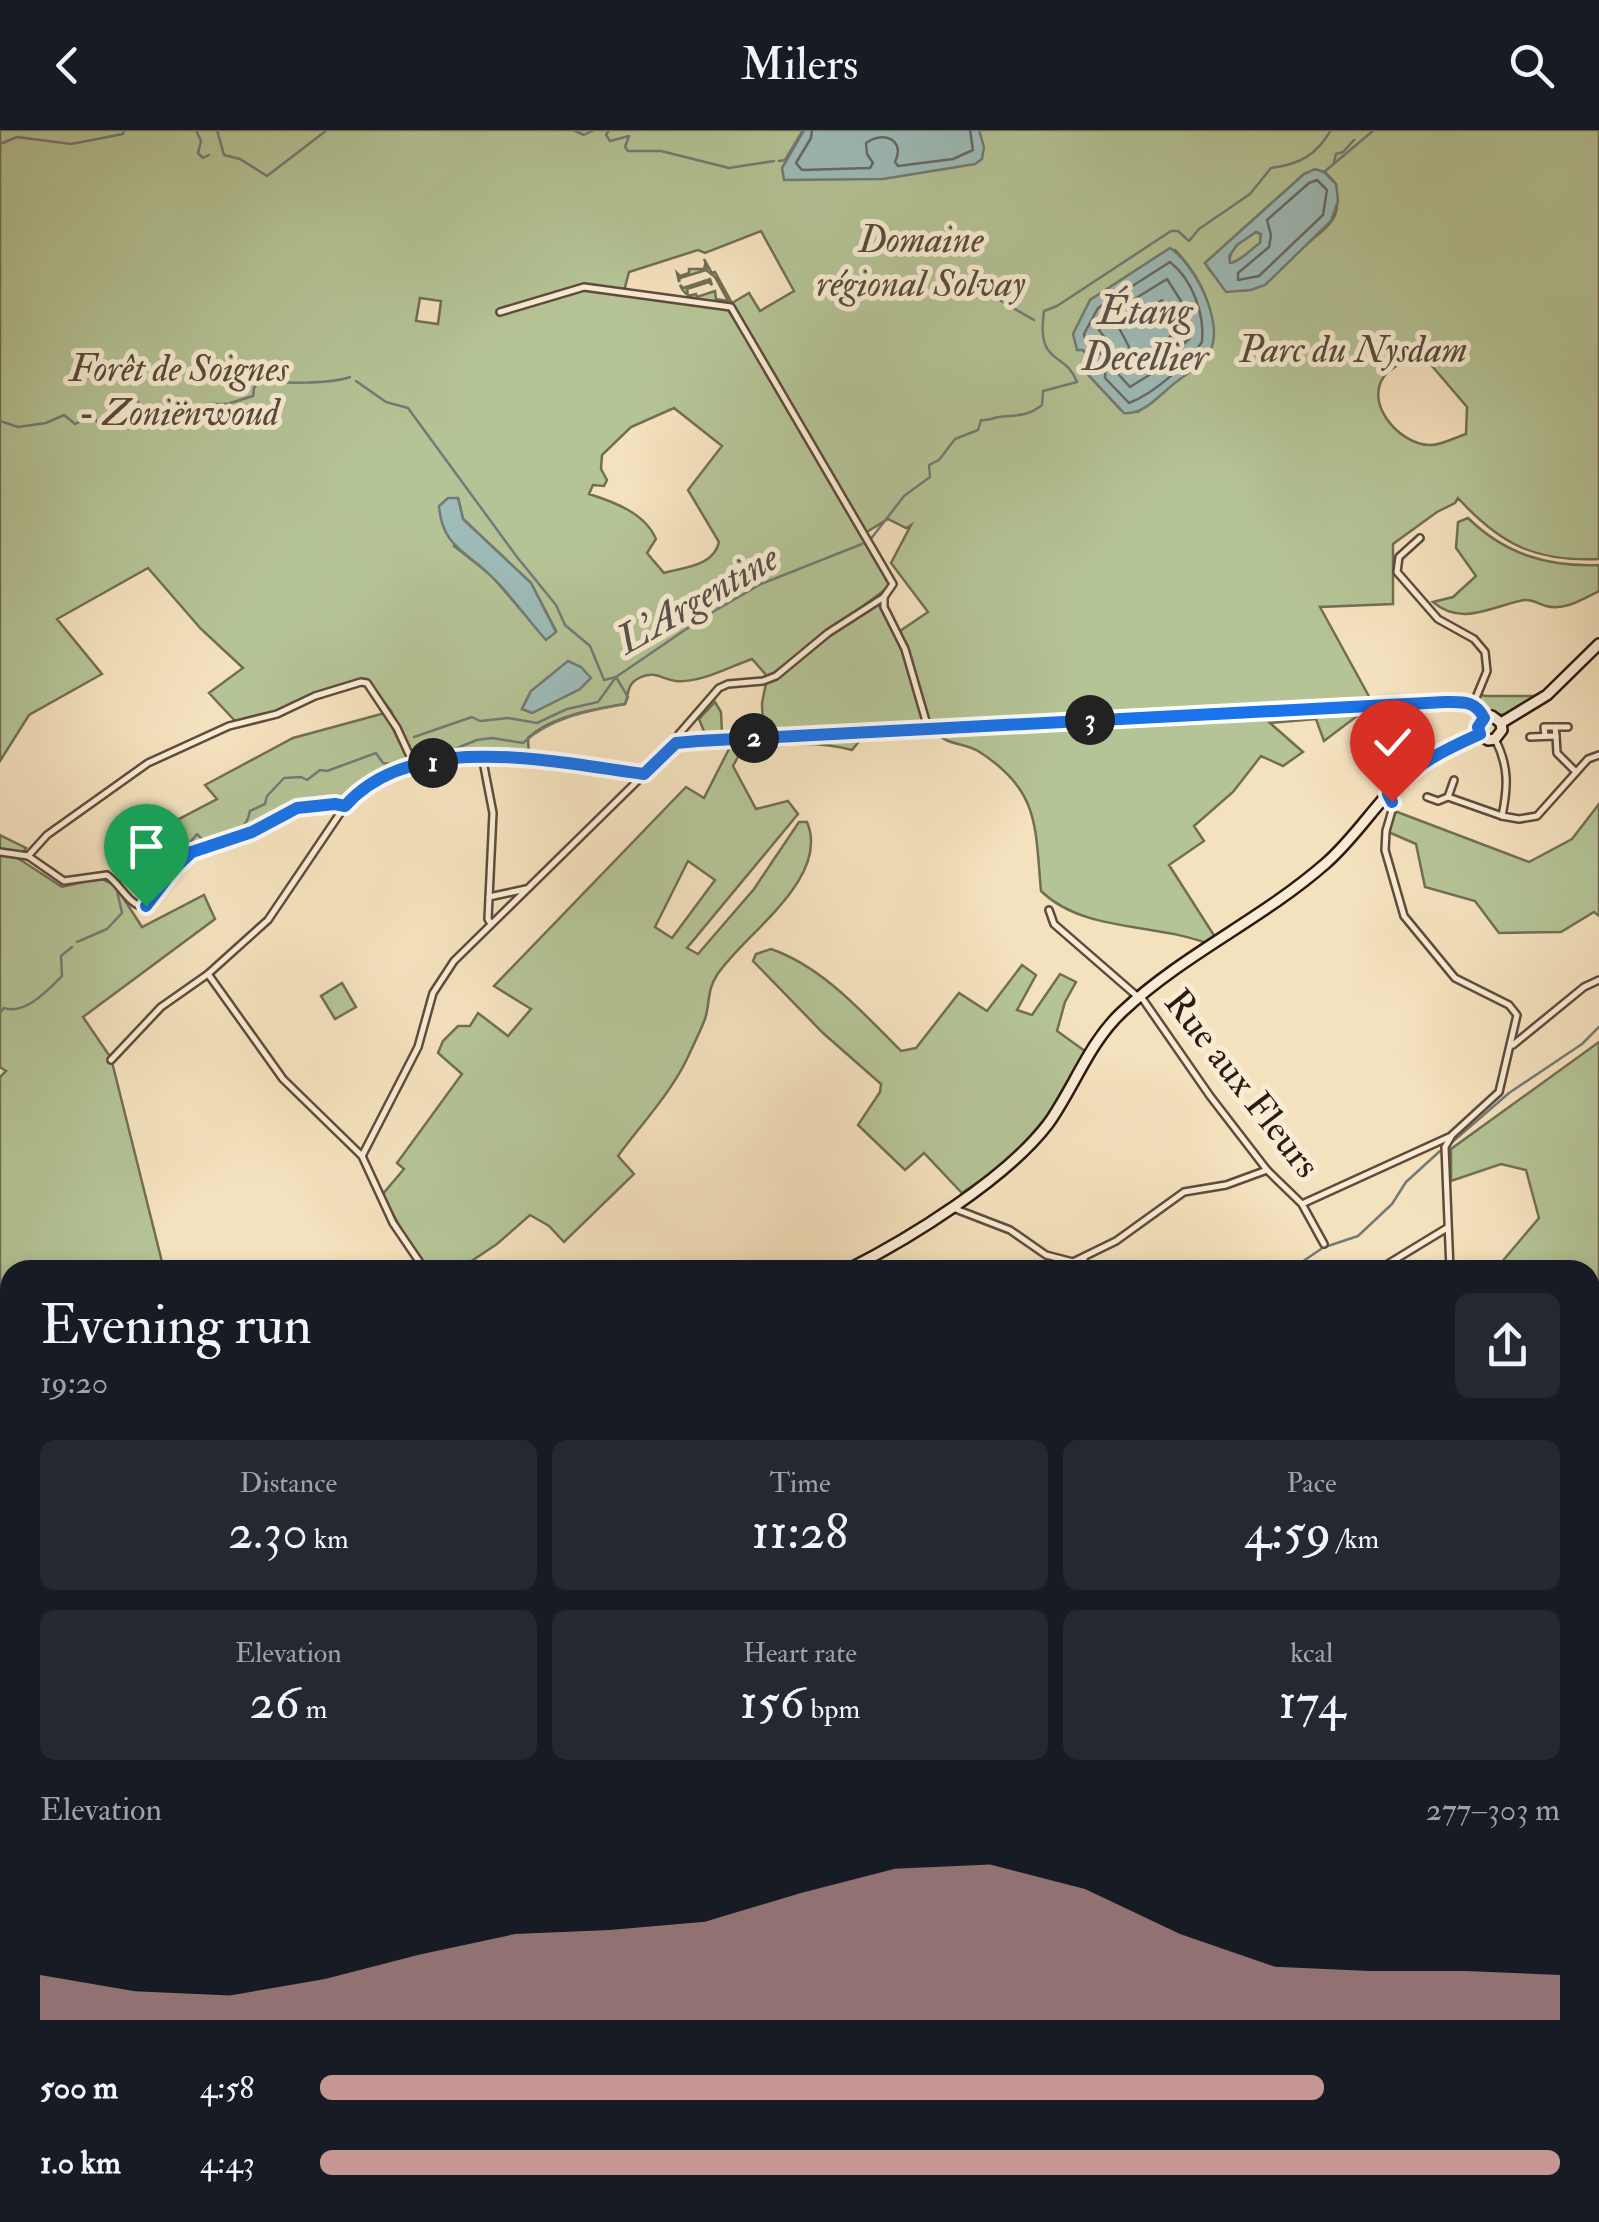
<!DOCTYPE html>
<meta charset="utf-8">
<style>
:root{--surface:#171b24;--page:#242831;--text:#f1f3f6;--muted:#9ea1a6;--accent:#c59692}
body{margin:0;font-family:"IM FELL Double Pica",serif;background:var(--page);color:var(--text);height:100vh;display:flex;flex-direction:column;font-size:38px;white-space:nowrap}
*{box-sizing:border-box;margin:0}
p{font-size:32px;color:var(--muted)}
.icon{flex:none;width:55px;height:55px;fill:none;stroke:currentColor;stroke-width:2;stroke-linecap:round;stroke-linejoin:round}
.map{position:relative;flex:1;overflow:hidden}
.details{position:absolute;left:0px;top:1130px;width:1600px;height:962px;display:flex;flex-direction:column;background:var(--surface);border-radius:30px 30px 0 0;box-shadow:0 5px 15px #0003}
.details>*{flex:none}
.pin{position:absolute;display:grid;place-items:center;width:85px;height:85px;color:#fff;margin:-102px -42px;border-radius:50% 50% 50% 0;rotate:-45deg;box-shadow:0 0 10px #0007}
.pin .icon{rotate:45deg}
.km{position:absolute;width:50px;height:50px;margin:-25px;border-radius:50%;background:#222;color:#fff;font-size:28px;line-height:50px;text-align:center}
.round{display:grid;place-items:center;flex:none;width:105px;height:105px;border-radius:15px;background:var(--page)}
.head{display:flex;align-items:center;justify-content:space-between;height:170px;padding:0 40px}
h1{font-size:55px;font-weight:600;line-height:75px}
.figures{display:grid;grid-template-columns:repeat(3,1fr);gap:15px;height:170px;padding:10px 40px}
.figures div{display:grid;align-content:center;border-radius:15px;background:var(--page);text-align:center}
.figures b{font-size:50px;font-weight:600}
.figures small{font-size:28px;font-weight:400}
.figures p{font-size:28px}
.chart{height:280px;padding:20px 40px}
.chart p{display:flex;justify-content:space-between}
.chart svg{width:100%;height:180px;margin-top:10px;fill:var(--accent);opacity:.7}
ul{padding:0 40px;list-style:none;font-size:32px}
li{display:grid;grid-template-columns:160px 120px 1fr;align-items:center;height:75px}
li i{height:25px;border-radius:12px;background:var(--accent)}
header{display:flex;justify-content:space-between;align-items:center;height:130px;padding:0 40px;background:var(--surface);font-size:45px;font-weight:600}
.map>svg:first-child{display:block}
</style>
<header><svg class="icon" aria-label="back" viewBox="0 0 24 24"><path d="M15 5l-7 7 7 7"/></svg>Milers<svg class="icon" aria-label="search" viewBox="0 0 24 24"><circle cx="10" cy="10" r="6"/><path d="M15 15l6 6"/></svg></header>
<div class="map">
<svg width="1599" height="2092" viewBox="0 0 1599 2092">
<rect width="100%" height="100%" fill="#f4e1bd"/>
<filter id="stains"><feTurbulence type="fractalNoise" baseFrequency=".002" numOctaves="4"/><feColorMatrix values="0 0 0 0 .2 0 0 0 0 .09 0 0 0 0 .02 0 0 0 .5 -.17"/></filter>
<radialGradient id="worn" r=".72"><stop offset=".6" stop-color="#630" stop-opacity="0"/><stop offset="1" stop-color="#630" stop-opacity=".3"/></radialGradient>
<g fill="#b5c496" stroke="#726e54" stroke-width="2.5" fill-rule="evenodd">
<path d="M0,0H1599V429C1535,432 1500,414 1458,368L1455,373L1437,382L1393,414V474L1320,477L1371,570L1470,567L1475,563L1485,566H1538L1508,585L1492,584L1465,569L1371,573L1370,581L1357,586L1324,611L1316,589L1270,593L1303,622L1283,636L1261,626L1233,662L1194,696L1204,711L1169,735L1215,807L1206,813C1154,793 1083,802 1041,761C1035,696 1040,660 978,621C965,613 947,615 936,603C918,582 909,528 900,501L928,482L891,433L911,395L906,398L888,389L865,403L826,336L822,339L890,456L768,547L752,529C729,537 701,553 676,551C661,549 655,540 639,548C627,554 629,563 625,574C594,579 551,586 528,608L529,628L469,623L416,634L391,581L368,551L276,582L235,591L209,563L243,538L201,499L148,438L57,489L102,544L29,585L0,631ZM1315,40L1325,42L1336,54C1337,64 1339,75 1335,85C1329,99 1312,108 1302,118C1270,148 1240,189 1205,133L1304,44ZM761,101L794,161L760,181L749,163L732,173L715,142L712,143L704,129L708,139L705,135L704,139H689V143L680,146L677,143L679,152L680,148L706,140L715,147L728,171L716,169L715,161L697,167L696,164L688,166L687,159L709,152L712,155L710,149L683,158L680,155C687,174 715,170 732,174L766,230L762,233L728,180L623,165L629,142L698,120L705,123ZM1175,120C1200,146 1220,184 1209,221L1138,282L1121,280L1082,238L1094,240L1098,234L1077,215L1090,170L1161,124ZM420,168L441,171L438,194L416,191ZM1420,222L1467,277L1466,304C1456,307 1440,316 1429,315C1398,314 1361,270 1387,243C1395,235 1410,229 1420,222ZM674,278L722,316L688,360L719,412C714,436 684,437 664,443L647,423L656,409C645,383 614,372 589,364L593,355L604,356L607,350L601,339L602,325L631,297ZM458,368L463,389L531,453L556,501L546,509L491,445L454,416ZM580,559L532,583L522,579L531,561Z"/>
<path d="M1256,102L1261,104L1260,113C1252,119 1240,132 1230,133C1227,119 1245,108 1256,102Z"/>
<path d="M1468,388C1505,424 1547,437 1599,435V461C1583,469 1565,481 1546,476C1538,474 1533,469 1524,470C1492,476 1462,497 1433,472L1453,467L1476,446L1456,418L1458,392Z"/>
<polygon points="878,474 899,506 926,596 763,604 762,573 766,553 779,547 838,499"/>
<polygon points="715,572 721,582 722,604 705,604 699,589"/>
<polygon points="385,583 411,635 367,652 344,674 335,672 297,676 251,700 205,714 182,726 160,699 217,669 205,655 293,608"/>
<path d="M865,604L852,620C814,610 776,613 739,625L733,636L756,679L788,671L798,684L687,818L698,824L754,759L799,692H807C831,749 743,805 717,845C707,860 710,873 705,889C700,902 692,918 686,931C669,965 640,996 618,1026L634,1044L564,1112L549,1096L530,1085L497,1114L458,1140H429L410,1114L382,1065L404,1039L397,1033L462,944L438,923L443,911L458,896H470L478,883L508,906L531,879L494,856L686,657L704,668L730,617V611ZM688,731L715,750L672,808L655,797Z"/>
<polygon points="1599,674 1599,786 1594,782 1561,802 1499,803 1475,771 1425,757 1416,714 1386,701 1392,680 1529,732 1572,709"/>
<polygon points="0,705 26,718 19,729 62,757 100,748 115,755 142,797 204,765 215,789 83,887 111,928 164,1140 10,1140 10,1473 0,1451 0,947 6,941 0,937"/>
<path d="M771,819C823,837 863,883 901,921L916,918L959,863L987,881L1022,835L1036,845L1017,880L1032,885L1060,844L1076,852L1065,872L1057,901L1085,921L1048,985L1008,1032L962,1063L924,1023L905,1040L858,995L880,962L881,954L823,903L753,831L756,824Z"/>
<polygon points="342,853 356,877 335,889 321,866"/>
<polygon points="1599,912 1599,1392 1590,1390 1590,1140 1495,1140 1539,1088 1526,1040 1501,1034 1451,1051 1451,1019"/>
<polygon points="640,2082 827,2082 839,2092 617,2092 604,2083 620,2083 629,2092"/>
<polygon points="1014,2083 1081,2083 1093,2092 1024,2092"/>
<polygon points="1187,2083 1280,2083 1286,2092 1194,2092"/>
<polygon points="1388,2083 1452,2083 1456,2088 1451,2092 1375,2092"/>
<polygon points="1489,2083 1542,2083 1547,2090 1476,2092"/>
</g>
<g fill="#9ebcb9" stroke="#727b76" stroke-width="2.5" fill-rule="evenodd">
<polygon points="804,0 979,0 984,17 982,29 975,34 883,49 784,50 782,38"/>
<path d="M1315,39L1324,42L1336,54L1338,71L1331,91L1265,155L1251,160L1226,162L1205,133L1304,44ZM1256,102L1261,104L1260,113C1251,119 1240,132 1230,133L1229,126L1237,115Z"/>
<path d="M1170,118C1194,133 1225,193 1210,221C1202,235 1182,247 1170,257C1157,268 1142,285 1124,283L1082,238L1094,239L1098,234L1083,220H1077L1073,204L1090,170Z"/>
<path d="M448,368H458L463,389L531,453L556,502L546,510C528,490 513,468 494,449C469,422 442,418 439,376Z"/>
<polygon points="568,531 581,537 591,548 580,559 532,583 522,579 531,561"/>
</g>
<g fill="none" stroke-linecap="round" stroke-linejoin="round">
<g stroke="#666a65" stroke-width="2.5">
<path d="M812,0L811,8L796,33L802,40L870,38L873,33L867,24L866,13C883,0 906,10 895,32L898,36L953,29L973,20L970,0"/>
<polygon points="1317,50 1327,60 1323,85 1259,146 1238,150 1238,143 1269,117 1271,105 1267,90 1309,53"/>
<path d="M1170,132C1192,149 1205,184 1202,212C1188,234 1153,264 1129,273L1105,248L1106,229L1085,209L1084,204L1098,178Z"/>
<polygon points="1167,149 1186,179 1190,208 1151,244 1130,257 1119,245 1117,224 1099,200 1107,186"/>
<polygon points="1162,170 1172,184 1175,202 1142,232 1137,232 1119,198"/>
</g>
<g stroke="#727b76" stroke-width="2.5">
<polyline points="196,0 201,11 198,23 203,28 209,25"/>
<polyline points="217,0 224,25 240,29 267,46 327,0"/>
<polyline points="573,0 584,5 594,0"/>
<polyline points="609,0 606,5 610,11 629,6 625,17 628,21 661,21 729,38 774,31"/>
<polyline points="0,14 17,7 71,14 123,4 124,0"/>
<polyline points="779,31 785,30 803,0"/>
<polyline points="1334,32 1336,24 1343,22 1354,10"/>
<polyline points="1324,42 1374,0"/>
<polyline points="996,168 1034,190"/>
<path d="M356,251L386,272L408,278L517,427L556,475L565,495L590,516L604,550L616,547L628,567L625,574C589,580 550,588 523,613L492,608L477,610L427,630"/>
<path d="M0,291L18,297L46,293L64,285L75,294L93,285L98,294L117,285H131L136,269L144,281L159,277L154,296L172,297L183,277L187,286L200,283L206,274H227L253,266L254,258L261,250C282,254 330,254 350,247"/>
<path d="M870,410L904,366L930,347L929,335L939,330L955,309L978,300L981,290C987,291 993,288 999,287C1016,285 1027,287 1042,275L1043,261L1077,252C1065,220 1036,237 1044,181L1057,176L1171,101H1178L1189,111L1199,99L1250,64L1271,38C1301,34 1316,25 1331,0"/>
<polyline points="414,607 472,587 480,591 508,588 537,593 567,579 598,572 616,547 704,487 761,454 862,414"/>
<path d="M120,751L152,727L159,728L153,742L161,741C171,725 186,720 197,704L205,712C224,702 245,708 250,681L265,674L267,666L284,648L301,647L307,650L320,640L327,641L376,623L383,633L404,636"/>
<polyline points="77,812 107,799 122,783 116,756"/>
<path d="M0,883L4,878C25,885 47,861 62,846L61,826L72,817"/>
<polyline points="1450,1014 1509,963 1582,914 1599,897"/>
<polyline points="1328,1116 1358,1106 1392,1074 1406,1052 1440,1021"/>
<polyline points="1290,1140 1324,1117"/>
<polyline points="530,2092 537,2082"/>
</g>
<defs>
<g id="street">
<polyline points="1420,408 1399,427 1397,442 1438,489 1474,509 1485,522 1487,541 1473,575"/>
<polyline points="884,467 884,477 905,519 928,598"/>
<polyline points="1555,597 1568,597"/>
<polyline points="1545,606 1544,597 1555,597 1556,606"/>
<polyline points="1530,607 1556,606 1557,623 1576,642"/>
<path d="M1495,609C1509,636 1508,657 1502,686L1519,689L1537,686L1588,629L1599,625"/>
<polyline points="676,613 1445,572 1470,572 1484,588"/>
<polyline points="482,626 493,683 488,789 491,794"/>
<polyline points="1389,664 1393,677 1386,701 1385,720 1404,786 1455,848 1509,875 1517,885 1499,962 1452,1005 1445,1017 1450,1140"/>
<polyline points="1427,667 1438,671 1448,667 1502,686"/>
<polyline points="1448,667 1454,650"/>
<path d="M0,722L28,726L64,751L107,745C120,754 127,772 142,777L150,774L174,739L192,722L252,702L297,678L335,674L345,676"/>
<polyline points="28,726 47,705 148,633 229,596 277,584 315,566 361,552 367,553 397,598 415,637"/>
<polyline points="489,767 526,759"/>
<polyline points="1049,780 1054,794 1138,867"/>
<polyline points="208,844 283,949 362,1026 393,1093 425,1140"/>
<polyline points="1142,868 1210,966 1267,1040 1302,1074 1324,1114"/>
<polyline points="1513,915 1584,857 1599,850"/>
<path d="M111,930L161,877L208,844L268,790L345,676C414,599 553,632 644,644"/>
<polyline points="362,1026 418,917 433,863 454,831 676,613 679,604 719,558 728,554 763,551 776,546 828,503 884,467 893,454 731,177 584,157 500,182"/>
<polyline points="1302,1074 1449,1007"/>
<polyline points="953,1078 1010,1100 1046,1125 1073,1132 1116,1111 1184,1062 1226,1055 1267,1040"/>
<polyline points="1080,1140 1084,1129"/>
<polyline points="1378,1140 1447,1098"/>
<polyline points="0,1493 10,1484"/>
<polyline points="1590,1654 1599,1667"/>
<polyline points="1590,1736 1599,1727"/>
<polyline points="1590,1792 1599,1791"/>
<polyline points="1590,1848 1599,1854"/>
<polyline points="1590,1904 1599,1902"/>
<polyline points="351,2082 364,2092"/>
<polyline points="1286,2082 1291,2092"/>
<polyline points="146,2092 156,2082"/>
<polyline points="315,2092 339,2082"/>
<polyline points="656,2092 665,2082"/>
<polyline points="1301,2092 1303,2082"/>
</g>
<g id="secondary">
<polyline points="1501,593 1547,565 1599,514"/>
<polyline points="1479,604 1478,597 1484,588 1492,586 1501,593"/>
<polyline points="1479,604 1488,610 1495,609 1502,600 1501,593"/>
<path d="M847,1140C909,1109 1006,1049 1048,994C1074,958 1089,912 1123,881C1184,824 1262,789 1325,734C1354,709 1374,676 1401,650C1423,629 1452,616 1479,604"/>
<polyline points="0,1926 10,1919"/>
<polyline points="0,1976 10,1986"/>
<polyline points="104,2082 113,2092"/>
</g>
</defs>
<use href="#street" stroke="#604b3c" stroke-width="10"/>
<use href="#secondary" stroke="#2f1911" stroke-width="14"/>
<use href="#street" stroke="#f8ecd4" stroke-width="5"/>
<use href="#secondary" stroke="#f8ecd4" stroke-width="9"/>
</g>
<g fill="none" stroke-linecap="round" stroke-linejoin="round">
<defs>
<path id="route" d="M146,776L174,739L192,722L252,702L297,678L335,674L345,676C413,599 554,632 644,644L676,613L698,611L1445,572C1462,572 1475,570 1484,588L1478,597L1480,604C1446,619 1413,635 1388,664L1392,672"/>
</defs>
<use href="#route" stroke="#fff" stroke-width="20"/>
<use href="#route" stroke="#1a73e8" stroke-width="12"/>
</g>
<g text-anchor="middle" stroke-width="10" stroke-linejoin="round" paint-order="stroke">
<g font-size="38" font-style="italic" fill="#574c39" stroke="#f8ecd4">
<text x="921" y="122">Domaine<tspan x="921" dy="44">régional Solvay</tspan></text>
<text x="1353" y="232">Parc du Nysdam</text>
<text x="179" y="251">Forêt de Soignes<tspan x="179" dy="44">- Zoniënwoud</tspan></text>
</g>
<g font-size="38" fill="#2f1911" stroke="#f8ecd4">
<text transform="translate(1243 953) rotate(52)" y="13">Rue aux Fleurs</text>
</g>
<g font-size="40" font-style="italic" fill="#56524c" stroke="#f8ecd4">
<text x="1145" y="194">Étang<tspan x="1145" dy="46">Decellier</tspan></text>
<text transform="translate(697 468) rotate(-30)" y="14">L'Argentine</text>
</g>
</g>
<rect width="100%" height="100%" filter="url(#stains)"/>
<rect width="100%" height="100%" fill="url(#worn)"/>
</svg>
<div class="pin" style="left:146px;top:776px;background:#1e9e55"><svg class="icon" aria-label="arrive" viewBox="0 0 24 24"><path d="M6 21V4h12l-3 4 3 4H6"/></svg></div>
<div class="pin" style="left:1392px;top:672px;background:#d93025"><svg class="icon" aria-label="check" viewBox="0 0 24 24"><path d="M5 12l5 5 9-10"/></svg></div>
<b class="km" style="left:433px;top:633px">1</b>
<b class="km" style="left:754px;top:608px">2</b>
<b class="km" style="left:1090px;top:590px">3</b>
<section class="details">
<div class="head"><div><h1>Evening run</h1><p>19:20</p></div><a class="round"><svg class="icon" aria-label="share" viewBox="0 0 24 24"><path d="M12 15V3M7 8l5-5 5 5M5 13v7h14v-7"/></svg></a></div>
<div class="figures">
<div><p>Distance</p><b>2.30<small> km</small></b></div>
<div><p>Time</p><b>11:28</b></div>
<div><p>Pace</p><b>4:59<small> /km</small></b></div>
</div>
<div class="figures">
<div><p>Elevation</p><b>26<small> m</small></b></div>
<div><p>Heart rate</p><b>156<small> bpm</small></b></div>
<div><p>kcal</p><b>174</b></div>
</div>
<div class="chart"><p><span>Elevation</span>277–303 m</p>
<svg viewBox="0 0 160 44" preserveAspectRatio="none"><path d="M0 44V33L10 37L20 38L30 34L40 28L50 23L60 22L70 20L80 13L90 7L100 6L110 12L120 23L130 31L140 32L150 32L160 33V44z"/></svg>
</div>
<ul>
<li><b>500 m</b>4:58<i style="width:81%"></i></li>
<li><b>1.0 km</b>4:43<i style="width:100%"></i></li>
</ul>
</section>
</div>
